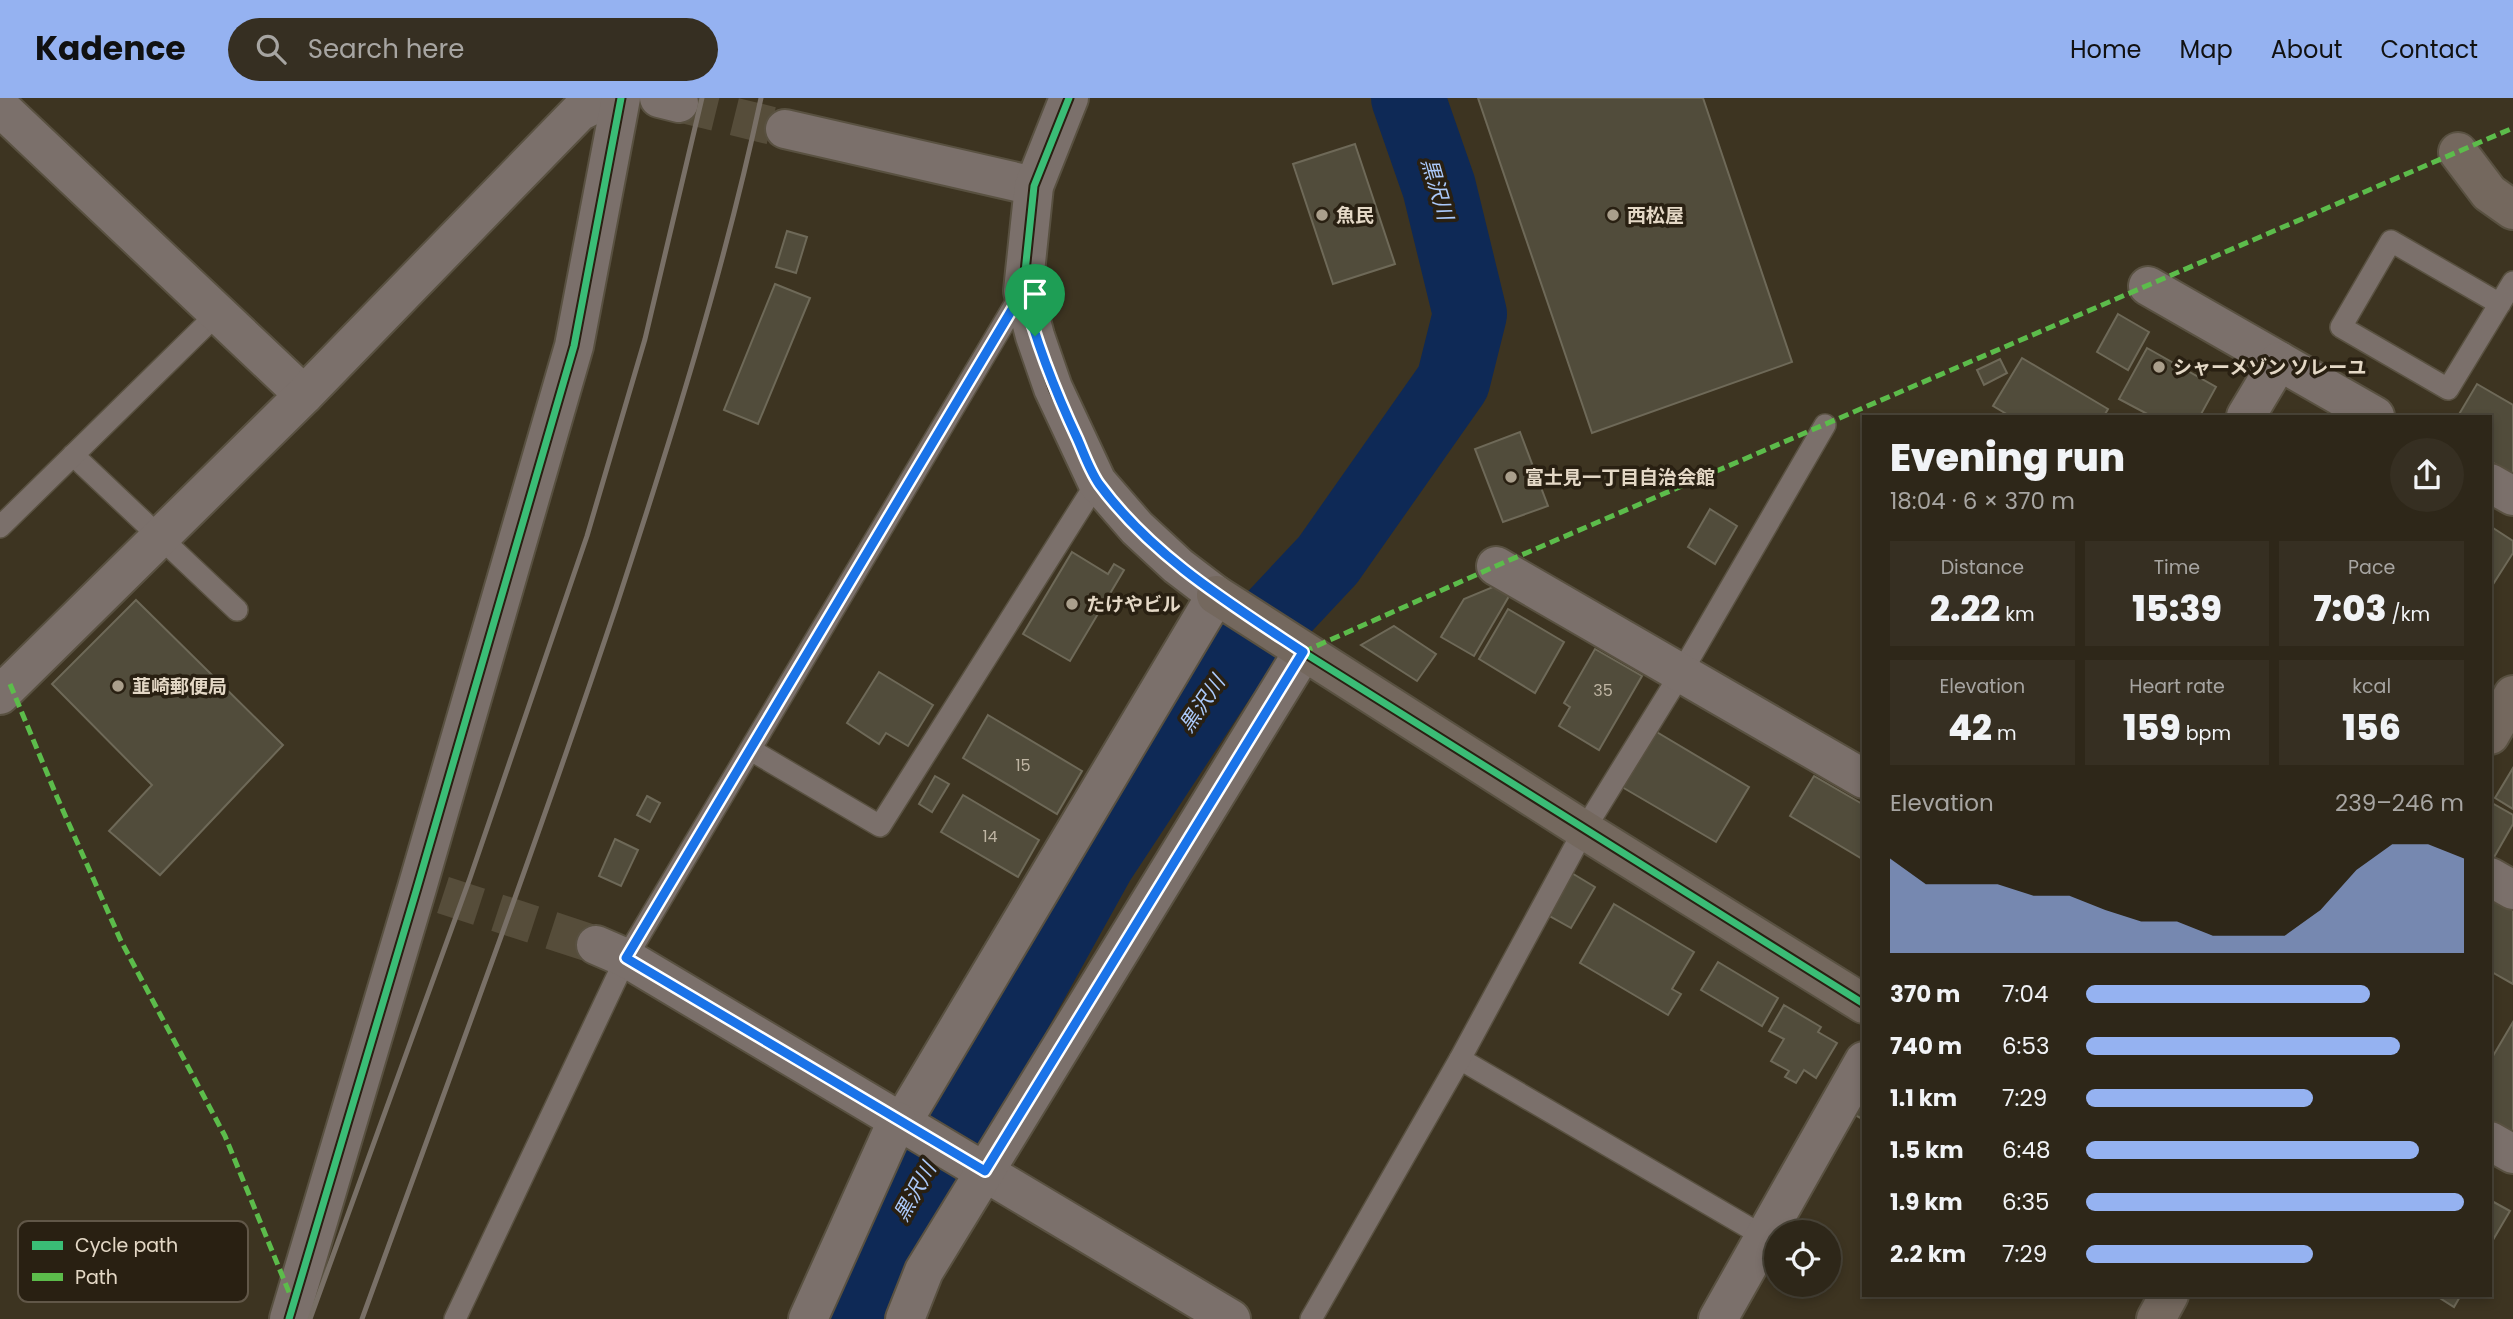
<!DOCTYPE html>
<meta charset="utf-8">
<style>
:root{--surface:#2e2719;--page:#362f22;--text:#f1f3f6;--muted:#a7a5a2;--line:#494438;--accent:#95b2f1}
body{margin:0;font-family:Poppins,"Noto Sans JP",sans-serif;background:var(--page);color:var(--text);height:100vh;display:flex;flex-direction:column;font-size:26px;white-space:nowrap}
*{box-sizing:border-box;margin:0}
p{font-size:23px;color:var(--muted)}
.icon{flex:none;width:38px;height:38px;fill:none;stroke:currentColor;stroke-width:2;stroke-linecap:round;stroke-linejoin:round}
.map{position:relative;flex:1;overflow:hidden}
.drawer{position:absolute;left:1862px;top:317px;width:630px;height:882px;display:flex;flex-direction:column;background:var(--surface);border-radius:0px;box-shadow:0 4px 10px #0003,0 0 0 2px var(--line)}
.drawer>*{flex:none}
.controls{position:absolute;left:1764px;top:1122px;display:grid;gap:14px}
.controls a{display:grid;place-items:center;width:77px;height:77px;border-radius:50%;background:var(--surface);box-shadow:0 4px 10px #0003,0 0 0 2px var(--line);font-size:35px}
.pin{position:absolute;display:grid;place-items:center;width:60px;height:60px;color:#fff;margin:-72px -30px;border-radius:50% 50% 50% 0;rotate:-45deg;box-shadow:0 0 7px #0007}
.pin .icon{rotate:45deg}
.round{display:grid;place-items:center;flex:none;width:74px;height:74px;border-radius:37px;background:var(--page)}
.head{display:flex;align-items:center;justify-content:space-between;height:119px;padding:0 28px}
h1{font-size:38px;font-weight:800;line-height:52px}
.stats{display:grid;grid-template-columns:repeat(3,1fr);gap:10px;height:119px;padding:7px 28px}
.stats div{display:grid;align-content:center;border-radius:0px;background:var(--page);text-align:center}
.stats b{font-size:35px;font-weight:800}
.stats small{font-size:19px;font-weight:400}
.stats p{font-size:19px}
.chart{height:196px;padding:14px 28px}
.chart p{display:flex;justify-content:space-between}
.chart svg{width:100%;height:126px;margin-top:7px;fill:var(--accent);opacity:.7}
ul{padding:0 28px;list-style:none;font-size:23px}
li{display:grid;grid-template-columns:112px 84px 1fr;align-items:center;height:52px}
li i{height:18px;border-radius:9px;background:var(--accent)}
header{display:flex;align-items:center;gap:42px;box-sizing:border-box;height:98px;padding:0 35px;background:var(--accent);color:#111}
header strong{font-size:33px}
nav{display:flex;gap:38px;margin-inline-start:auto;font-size:24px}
.search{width:490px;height:63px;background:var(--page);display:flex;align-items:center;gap:18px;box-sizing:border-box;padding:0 24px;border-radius:38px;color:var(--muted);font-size:26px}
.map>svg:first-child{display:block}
</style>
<header>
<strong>Kadence</strong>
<div class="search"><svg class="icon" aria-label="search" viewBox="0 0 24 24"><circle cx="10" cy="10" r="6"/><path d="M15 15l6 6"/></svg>Search here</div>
<nav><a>Home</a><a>Map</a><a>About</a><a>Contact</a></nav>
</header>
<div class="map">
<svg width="2513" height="1221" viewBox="0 0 2513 1221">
<rect width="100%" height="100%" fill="#3d3421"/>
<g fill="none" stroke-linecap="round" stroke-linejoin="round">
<polyline stroke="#0e2956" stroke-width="74" points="862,1221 893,1133 1098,764 1223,574 1328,462 1453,284 1470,216 1439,89 1408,0"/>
</g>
<g fill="#514c3b" stroke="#6e6958" stroke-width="2">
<polygon points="1478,0 1703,0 1792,264 1592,335"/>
<polygon points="1355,46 1395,166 1333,186 1293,66"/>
<polygon points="787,133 807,139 796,175 776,169"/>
<polygon points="775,186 810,200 758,326 724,312"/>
<polygon points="2118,216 2149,234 2128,272 2097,254"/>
<polygon points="2147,250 2216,289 2200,318 2151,318 2119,301"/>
<polygon points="2022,260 2108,311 2104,318 2010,318 1993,308"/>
<polygon points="2000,261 2007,275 1984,287 1977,272"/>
<polygon points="2477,286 2513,307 2513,376 2490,363 2490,318 2458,318"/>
<polygon points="1520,334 1548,408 1503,424 1475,351"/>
<polygon points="1710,411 1737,428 1715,466 1688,449"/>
<polygon points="2490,428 2513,443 2513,455 2490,491"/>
<polygon points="1072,454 1108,476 1114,466 1124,472 1070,563 1023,536"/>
<polygon points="1500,486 1512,493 1474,558 1441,539 1464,501"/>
<polygon points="136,502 283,647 160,777 109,733 152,687 52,586"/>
<polygon points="1508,511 1564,544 1535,595 1479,561"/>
<polygon points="1394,528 1436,556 1417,583 1361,547"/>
<polygon points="1595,551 1642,578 1599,652 1559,628 1570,609 1564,605"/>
<polygon points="879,574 933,607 908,648 886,635 879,646 847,625"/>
<polygon points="988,617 1082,673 1057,716 963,660"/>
<polygon points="1655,633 1749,689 1716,744 1622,689"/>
<polygon points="2513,670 2513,711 2495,700"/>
<polygon points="935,678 949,686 932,714 919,706"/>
<polygon points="1814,678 1864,707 1864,762 1790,718"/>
<polygon points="963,697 1039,742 1018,779 941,734"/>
<polygon points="647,698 660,705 650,724 637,717"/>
<polygon points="2492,705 2513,717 2513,726 2493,761 2490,759"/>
<polygon points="615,741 638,752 621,788 599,778"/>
<polygon points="1570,774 1595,789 1571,830 1546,816"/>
<polygon points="2490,794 2513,807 2513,886 2490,873"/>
<polygon points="1614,806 1694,854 1672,891 1681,896 1668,917 1580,865"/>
<polygon points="1718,864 1778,900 1762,928 1701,892"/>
<polygon points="1784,907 1821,929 1818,934 1837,945 1816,980 1804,972 1796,985 1785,979 1789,973 1771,963 1784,941 1769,933"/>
<polygon points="2513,924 2513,1038 2490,1024 2490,963"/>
<polygon points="1864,998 1864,1022 1853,1016"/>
<polygon points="2490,1102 2510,1113 2490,1147"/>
<polygon points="2435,1197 2461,1197 2454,1209"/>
</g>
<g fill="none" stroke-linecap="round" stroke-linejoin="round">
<g stroke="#564d3a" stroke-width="38" stroke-dasharray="38 19" stroke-linecap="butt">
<polyline points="679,5 785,31"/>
<polyline points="443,797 596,847"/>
</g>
<defs>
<g id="lane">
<path d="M2500,206L2391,143L2341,229L2448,291C2470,255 2491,220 2513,184"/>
<polyline points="73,357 237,512"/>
<polyline points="0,429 218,215"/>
<polyline points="751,652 880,728 1097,384"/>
<polyline points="1460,961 1765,1139"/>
<polyline points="455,1221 626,860 1023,193"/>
<polyline points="1311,1221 1460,961 1584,732 1681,575 1825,327"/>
</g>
<g id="street">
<polyline points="659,0 679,5"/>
<polyline points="0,9 304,297"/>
<polyline points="785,31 1034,88"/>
<polyline points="2148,188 2375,318"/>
<polyline points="2246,318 2279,263"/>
<polyline points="2490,385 2513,398"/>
<polyline points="1496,468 1864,681"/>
<polyline points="0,597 304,297 579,14 607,0"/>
<polyline points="2490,779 2513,792"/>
<polyline points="596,847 626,860 1231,1221"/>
<polyline points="901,1026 1216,497 1178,468 1137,430 1097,384 1053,290 1035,238 1023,193 1034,88 1069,0"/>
<polyline points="2490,1043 2513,1056"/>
<polyline points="289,1221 417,790 574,248 621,0"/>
<polyline points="808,1221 897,1023"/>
<polyline points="905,1221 924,1173 1303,554"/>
<polyline points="1718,1221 1864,963"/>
</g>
<g id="secondary">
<polyline points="2458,54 2489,95 2513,112"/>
<polyline points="1216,497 1584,732 1864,906"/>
<polyline points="2490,637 2513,597"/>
<polyline points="2156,1221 2169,1197"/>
</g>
</defs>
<use href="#lane" stroke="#595141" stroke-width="24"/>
<use href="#street" stroke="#595141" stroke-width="42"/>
<use href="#secondary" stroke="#595141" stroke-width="42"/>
<use href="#lane" stroke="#7b706b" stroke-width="21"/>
<use href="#street" stroke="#7b706b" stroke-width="38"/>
<use href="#secondary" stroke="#74685e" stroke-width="38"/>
<g stroke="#797067" stroke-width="5">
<polyline points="310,1221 470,780 587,438 645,241 702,0"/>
<path d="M362,1221C448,984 536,748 616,509C671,341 724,173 761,0"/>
</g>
<g stroke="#5cbc4b" stroke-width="5" stroke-dasharray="10 5" stroke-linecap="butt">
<polyline points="1303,554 1496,468 2513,30"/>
<polyline points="10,586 57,699 121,843 225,1038 293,1204"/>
</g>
<defs>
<g id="cycleway">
<polyline points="1069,0 1034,88 1023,193 1035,238 1053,290 1097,384 1137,430 1178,468 1216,497 1303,554 1864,906"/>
<polyline points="289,1221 417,790 574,248 621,0"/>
</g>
</defs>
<use href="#cycleway" stroke="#292012" stroke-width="11"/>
<use href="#cycleway" stroke="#3abd76" stroke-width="7"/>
</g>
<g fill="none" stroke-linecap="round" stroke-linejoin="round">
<defs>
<path id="route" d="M1023,193C1036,245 1055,293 1078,342C1084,356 1090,373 1099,386C1152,458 1229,505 1303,554L985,1073L626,860Z"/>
</defs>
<use href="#route" stroke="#fff" stroke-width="14"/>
<use href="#route" stroke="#1a73e8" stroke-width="9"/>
</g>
<g fill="#aa9f8c" stroke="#292012" stroke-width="2.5">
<circle cx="1322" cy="117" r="7"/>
<circle cx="1613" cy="117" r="7"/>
<circle cx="2159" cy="269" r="7"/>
<circle cx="1511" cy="379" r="7"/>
<circle cx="1072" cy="506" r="7"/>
<circle cx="118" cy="588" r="7"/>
</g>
<g text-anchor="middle" stroke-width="7" stroke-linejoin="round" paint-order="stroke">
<g font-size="16" fill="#bfb5a3">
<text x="1603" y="598">35</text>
<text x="1023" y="673">15</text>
<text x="990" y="744">14</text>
</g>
<g font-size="19" font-weight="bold" fill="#e4d8c6" stroke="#292012" text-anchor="start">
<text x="1336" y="124">魚民</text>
<text x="1627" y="124">西松屋</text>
<text x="2173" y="276">シャーメゾン ソレーユ</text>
<text x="1525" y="386">富士見一丁目自治会館</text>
<text x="1086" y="513">たけやビル</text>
<text x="132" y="595">韮崎郵便局</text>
</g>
<g font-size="21" font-style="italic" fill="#abc9fa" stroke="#292012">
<text transform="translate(1437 91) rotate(74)" y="7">黒沢川</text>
<text transform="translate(1202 606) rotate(-56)" y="7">黒沢川</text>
<text transform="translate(915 1094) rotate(-61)" y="7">黒沢川</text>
</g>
</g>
<rect x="18" y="1123" width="230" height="81" rx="10" fill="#292012" stroke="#615748" stroke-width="2"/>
<rect x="32" y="1143" width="31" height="9" fill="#3abd76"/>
<rect x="32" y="1175" width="31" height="8" fill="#5cbc4b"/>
<g font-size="19" fill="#e4d8c6">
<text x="75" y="1154">Cycle path</text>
<text x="75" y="1186">Path</text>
</g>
</svg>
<div class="controls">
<a><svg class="icon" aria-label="locate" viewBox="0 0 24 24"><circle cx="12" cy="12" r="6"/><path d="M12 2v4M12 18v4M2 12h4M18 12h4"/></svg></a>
</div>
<div class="pin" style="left:1035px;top:238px;background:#1e9e55"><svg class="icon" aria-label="arrive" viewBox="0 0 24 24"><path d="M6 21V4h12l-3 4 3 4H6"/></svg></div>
<section class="drawer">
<div class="head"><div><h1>Evening run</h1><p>18:04 · 6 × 370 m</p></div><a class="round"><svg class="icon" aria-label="share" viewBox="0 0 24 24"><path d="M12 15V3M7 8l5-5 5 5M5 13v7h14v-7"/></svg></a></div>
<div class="stats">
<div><p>Distance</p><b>2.22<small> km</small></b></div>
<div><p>Time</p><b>15:39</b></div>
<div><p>Pace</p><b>7:03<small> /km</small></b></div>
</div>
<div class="stats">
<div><p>Elevation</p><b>42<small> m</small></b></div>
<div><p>Heart rate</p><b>159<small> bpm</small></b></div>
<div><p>kcal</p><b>156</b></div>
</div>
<div class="chart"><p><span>Elevation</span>239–246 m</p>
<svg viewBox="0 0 160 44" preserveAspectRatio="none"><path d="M0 44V11L10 20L20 20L30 20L40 24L50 24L60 29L70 33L80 33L90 38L100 38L110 38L120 29L130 15L140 6L150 6L160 11V44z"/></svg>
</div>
<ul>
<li><b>370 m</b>7:04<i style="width:75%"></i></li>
<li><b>740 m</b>6:53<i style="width:83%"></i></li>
<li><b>1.1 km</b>7:29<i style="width:60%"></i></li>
<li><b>1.5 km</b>6:48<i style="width:88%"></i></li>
<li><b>1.9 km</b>6:35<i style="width:100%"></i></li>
<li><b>2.2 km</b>7:29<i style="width:60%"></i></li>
</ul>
</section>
</div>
